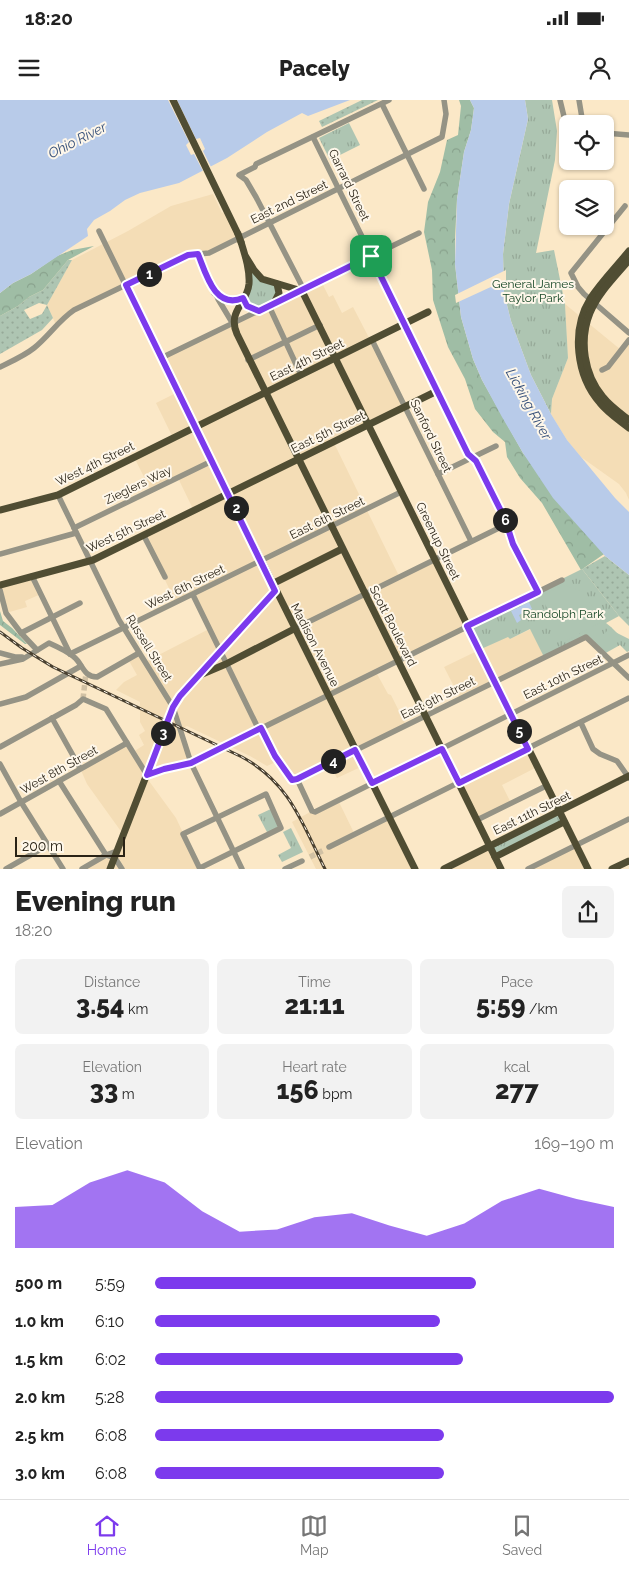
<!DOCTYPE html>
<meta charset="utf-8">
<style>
:root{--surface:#fff;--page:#f2f2f2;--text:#222;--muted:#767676;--line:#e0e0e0;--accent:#7c3aed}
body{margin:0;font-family:Raleway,sans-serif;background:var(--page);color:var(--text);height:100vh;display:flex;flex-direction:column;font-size:19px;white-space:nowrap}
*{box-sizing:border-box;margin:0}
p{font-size:16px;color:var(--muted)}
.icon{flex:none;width:28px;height:28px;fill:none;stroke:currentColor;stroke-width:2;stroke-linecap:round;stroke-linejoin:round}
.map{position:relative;height:769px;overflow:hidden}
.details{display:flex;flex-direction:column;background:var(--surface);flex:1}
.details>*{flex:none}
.fabs{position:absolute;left:559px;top:15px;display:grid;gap:10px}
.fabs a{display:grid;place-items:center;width:55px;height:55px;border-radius:8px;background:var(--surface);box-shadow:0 1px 4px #0004;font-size:25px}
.scale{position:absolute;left:15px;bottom:12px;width:110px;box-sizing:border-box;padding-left:5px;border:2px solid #2a2316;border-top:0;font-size:14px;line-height:18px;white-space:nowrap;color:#2a2316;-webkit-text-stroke:4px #fef7ea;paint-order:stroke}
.pin{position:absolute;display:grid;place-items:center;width:42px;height:42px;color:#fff;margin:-21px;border-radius:10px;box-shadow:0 2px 8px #0006}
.km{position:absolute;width:25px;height:25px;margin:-12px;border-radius:50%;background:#222;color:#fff;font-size:14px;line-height:25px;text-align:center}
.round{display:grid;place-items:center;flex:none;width:52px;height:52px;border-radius:8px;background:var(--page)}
.head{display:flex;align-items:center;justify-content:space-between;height:85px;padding:0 15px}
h1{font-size:28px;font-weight:800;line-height:38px}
.stats{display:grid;grid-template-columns:repeat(3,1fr);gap:8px;height:85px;padding:5px 15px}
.stats div{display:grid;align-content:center;border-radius:8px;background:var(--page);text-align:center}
.stats b{font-size:25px;font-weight:800}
.stats small{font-size:14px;font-weight:400}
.stats p{font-size:14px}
.chart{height:140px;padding:10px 15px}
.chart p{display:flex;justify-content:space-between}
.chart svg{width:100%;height:90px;margin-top:5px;fill:var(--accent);opacity:.7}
ul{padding:0 15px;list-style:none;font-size:16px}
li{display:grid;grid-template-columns:80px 60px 1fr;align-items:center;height:38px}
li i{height:12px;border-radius:6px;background:var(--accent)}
.status{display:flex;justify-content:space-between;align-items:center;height:35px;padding:0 25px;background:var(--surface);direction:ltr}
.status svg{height:14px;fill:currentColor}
header{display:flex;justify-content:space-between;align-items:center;height:65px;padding:0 15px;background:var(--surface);font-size:22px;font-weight:800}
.tab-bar{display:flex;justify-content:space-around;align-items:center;height:70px;border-top:1px solid var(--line);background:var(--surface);font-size:14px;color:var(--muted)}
.tab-bar a{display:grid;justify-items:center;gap:2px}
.tab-bar .current{color:var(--accent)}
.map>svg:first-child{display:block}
</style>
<div class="status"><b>18:20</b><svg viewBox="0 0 49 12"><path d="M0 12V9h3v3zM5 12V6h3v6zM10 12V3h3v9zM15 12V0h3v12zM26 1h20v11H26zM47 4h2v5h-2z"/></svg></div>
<header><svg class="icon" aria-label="menu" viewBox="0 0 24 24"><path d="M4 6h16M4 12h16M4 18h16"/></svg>Pacely<svg class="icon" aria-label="person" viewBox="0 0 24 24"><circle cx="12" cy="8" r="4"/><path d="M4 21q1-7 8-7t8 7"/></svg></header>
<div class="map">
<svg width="629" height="769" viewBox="0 0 629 769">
<defs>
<pattern id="grass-dots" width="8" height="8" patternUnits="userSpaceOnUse" patternTransform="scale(1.25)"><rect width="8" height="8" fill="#aec5b2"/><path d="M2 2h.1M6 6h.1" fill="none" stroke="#96a998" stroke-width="1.8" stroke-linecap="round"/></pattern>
<pattern id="forest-crowns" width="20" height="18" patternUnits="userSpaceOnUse" patternTransform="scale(1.25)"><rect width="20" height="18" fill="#9fbda5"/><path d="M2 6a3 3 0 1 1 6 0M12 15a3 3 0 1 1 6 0" fill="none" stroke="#89a28d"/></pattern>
<pattern id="park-tufts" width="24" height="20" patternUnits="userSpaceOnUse" patternTransform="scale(1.25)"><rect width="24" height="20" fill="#aec5b2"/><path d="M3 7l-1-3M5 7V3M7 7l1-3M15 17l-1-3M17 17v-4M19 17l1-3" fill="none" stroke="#96a998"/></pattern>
</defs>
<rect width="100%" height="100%" fill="#fbe8c7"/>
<g fill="#f4ddb6">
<polygon points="213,94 222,113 227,111 241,137 209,153 188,155 74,210 56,225 47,205 72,160 128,131 171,106"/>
<polygon points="321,181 329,197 333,195 342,213 353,207 405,307 334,343 399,476 434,459 467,526 376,572 388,594 391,595 406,625 356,650 363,666 337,678 330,665 292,680 278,661 267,666 250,656 187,626 180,630 191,663 147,675 149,681 176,718 200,769 82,769 117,751 124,733 120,730 87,684 80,668 127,643 133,652 144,645 139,635 145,631 140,622 140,602 116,590 124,582 137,575 128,559 139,553 145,562 209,529 193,496 176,503 144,436 194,411 178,378 151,391 134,357 173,338 156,303 178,292 161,258"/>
<polygon points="565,204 621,250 629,240 629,400 626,393 619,384 581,357 567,340 551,314 552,299 568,258"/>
<polygon points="32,476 41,494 25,501 27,507 6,513 0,485"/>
<polygon points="531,529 544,557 460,598 444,567 508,536 510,539"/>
<polygon points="528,649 537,667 502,685 511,703 477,720 459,683"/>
<polygon points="338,700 355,735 389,717 415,769 316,769 292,722 312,711"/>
<polygon points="576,745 588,769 528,769"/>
<polygon points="490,746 501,769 452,769"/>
</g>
<g fill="url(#grass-dots)" fill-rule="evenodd">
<polygon points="362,0 378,0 322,27 319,21"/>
<path d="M68,160H72L47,205L53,218L42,230L0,254V216L18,206L29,197L43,190ZM39,203L47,205L42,214L30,219L24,210Z"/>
<polygon points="605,456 629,475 629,526 619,516 582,469"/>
</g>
<g fill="url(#forest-crowns)">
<polygon points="459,0 470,0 474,8 471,30 464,52 457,99 455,139 455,164 461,217 473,259 482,280 523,353 604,454 581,470 542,403 520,378 507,357 505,342 493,332 475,309 465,279 448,247 433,200 432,170 424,132 428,102 440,72 447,40 458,35 461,6"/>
<polygon points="94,146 68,160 43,190 29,197 18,206 0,216 0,193 13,183 31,174 57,156 72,150"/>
<polygon points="0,511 3,521 12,528 27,544 25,544 0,525"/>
</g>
<g fill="url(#park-tufts)">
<polygon points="525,0 552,0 557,31 555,60 536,153 554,150 565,204 568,258 552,299 551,314 531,275 511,221 504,193 503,154 509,104 528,19"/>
<polygon points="349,23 360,45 330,60 319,38"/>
<polygon points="250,168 274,186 277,191 273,199 259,206 253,207 247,202"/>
<polygon points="582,469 619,516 606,523 611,527 613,531 629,539 629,551 627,552 620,545 604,554 586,537 544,557 530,529 510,539 508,537 479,550 467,526"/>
<polygon points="273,708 281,724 268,734 258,715"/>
<polygon points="560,712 564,722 495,757 490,746"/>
<polygon points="291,728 303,752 282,762 278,755 291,748 283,732"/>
</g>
<g fill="#aec5b2">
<polygon points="564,485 581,491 603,521 564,542 541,496"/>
<polygon points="611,527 621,537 608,550 598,540"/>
</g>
<g fill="#b8cbe9">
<polygon points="0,0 350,0 308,16 302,13 267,32 227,58 179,83 140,93 125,100 110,111 94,120 87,129 88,136 31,174 13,183 0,193"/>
<polygon points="470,0 525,0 528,19 509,104 503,154 504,193 511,221 531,275 551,314 567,340 615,398 629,412 629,475 605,456 553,398 523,353 502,317 482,280 473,259 461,217 455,164 457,99 464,52 471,30 474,8"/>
<polygon points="529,502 532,509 519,515 521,520 517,523 511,511"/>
</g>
<g fill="#fbe8c7">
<polygon points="168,0 177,0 196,39 200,38 205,49 203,51 212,69 204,73 194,54 191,55 186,45 189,42"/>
<polygon points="506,170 506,180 456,203 455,195"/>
</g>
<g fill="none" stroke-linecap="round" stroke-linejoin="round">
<g stroke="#d1c1a4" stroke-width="5.5" stroke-dasharray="5.5 3" stroke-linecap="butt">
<polyline points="83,599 86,573"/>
<polyline points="310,757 324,750"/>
</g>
<g stroke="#959385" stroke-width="5.5">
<polyline points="560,0 568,33"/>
<polyline points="579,0 583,24"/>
<polyline points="382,4 424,89"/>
<polyline points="605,33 629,35"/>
<polyline points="313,37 405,224"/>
<polyline points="625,106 571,173 578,187 584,194 629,233"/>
<polyline points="99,131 195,327"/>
<polyline points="198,154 218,199 233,224"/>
<polyline points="302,191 302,186 256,97 246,80 239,75 255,67 256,64 389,0"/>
<polyline points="269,206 301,275"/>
<polyline points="372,240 471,441"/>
<polyline points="161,258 419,133"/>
<polyline points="248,260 320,225"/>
<path d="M0,267C12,261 24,256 34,248C49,236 58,221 74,210L188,155L209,153L442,37L446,14L444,0"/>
<polyline points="602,270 608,267 629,240"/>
<polyline points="437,291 468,354 476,361 505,419 513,444 537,492"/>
<polyline points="438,374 496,346"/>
<polyline points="58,395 119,520 173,607 191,663 242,769"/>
<polyline points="74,428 212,361"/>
<polyline points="144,436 165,477"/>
<polyline points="0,454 76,433"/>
<polyline points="32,476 70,554"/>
<polyline points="0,490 6,513 21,533 37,550"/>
<polyline points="193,495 257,626 261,628 275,656 292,680 297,679"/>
<polyline points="294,529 507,424"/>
<polyline points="21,533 80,503"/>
<polyline points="0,553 15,557 22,557"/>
<polyline points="70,554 401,392"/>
<path d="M0,564L23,559L49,543C58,547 67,551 74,557C83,564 83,577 97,577L139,553"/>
<polyline points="0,604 26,597 81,566"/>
<polyline points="52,618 80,668"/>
<polyline points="581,623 593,649 600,654 617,661 629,678"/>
<path d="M0,647L76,605L83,599L106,609L147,675C161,668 176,668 191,663L562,480"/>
<polyline points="0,664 21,702 63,769"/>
<polyline points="297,679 312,711 315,712 629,555"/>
<polyline points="297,679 584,538 586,537 629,578"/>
<polyline points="59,681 106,755 115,758 122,769"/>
<polyline points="0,714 127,643"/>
<polyline points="477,720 546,686"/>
<polyline points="329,747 629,598"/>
<polyline points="200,768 281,728 266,694 183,734 200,769"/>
<polyline points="6,769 48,745"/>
<polyline points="82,769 106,755 117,751"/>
<polyline points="285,769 302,761"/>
<polyline points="528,769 629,719"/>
</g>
<g stroke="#504d33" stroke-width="7">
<polyline points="173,0 238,134"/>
<path d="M241,142C245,155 250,170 249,184C247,204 227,211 237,234L501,769"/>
<path d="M629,151C616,167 601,182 590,199C571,230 576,276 600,303C608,313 619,320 629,328"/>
<polyline points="246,157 254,170 262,179 302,191 588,769"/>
<path d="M629,160C615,177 598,193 590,213C579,240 584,275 603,297C610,306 620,313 629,320"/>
<path d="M215,193C225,200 231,203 243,198L247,206L259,211"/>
<polyline points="273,205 279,193 277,184"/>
<polyline points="195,327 415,769"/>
<polyline points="0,410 58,395 428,212"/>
<polyline points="272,484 342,449"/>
<polyline points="0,485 93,460 437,291 405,224"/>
<polyline points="200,575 226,564 294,529"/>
<polyline points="495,757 564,722"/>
<polyline points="110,769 173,607 187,587 275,491"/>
<polyline points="444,769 629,676"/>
<polyline points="612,769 629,761"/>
</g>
<defs>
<path id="rail" d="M0,532L22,548L53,567L242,657C290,683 302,723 325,769"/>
</defs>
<use href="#rail" stroke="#494030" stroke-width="3"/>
<use href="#rail" stroke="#fef7ea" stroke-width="1" stroke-dasharray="4" stroke-linecap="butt"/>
<polyline stroke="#504d33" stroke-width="7" points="238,134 241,142"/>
</g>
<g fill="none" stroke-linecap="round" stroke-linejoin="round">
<defs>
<path id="route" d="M198,154C206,174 215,210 243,198L247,206L259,211L371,156L468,354L476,361L505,419L513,444L538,492L467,526L528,649L459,683L442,649L372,683L355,650L297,679L292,680L275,656L261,628L191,663L164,669L147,675L173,607L180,596L275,491L126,185L188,155Z"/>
</defs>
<use href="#route" stroke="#fff" stroke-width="10"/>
<use href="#route" stroke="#7c3aed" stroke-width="6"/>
</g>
<g text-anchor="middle" stroke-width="4" stroke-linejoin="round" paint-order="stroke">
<g font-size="12" fill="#2a2316" stroke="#fef7ea">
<text transform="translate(349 85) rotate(64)" y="4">Garrard Street</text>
<text transform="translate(289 102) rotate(-26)" y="4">East 2nd Street</text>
<text transform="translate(307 260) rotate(-26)" y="4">East 4th Street</text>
<text transform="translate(328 332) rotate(-26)" y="4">East 5th Street</text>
<text transform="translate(431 336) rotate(64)" y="4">Sanford Street</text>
<text transform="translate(95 364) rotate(-26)" y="4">West 4th Street</text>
<text transform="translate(138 385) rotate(-26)" y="4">Zieglers Way</text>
<text transform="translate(327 418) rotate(-26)" y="4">East 6th Street</text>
<text transform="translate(126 431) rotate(-25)" y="4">West 5th Street</text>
<text transform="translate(438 441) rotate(64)" y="4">Greenup Street</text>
<text transform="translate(185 487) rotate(-26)" y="4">West 6th Street</text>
<text transform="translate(393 526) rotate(63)" y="4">Scott Boulevard</text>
<text transform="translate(315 545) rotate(63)" y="4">Madison Avenue</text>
<text transform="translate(149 548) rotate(58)" y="4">Russell Street</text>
<text transform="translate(563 577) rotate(-26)" y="4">East 10th Street</text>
<text transform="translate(438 598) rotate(-26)" y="4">East 9th Street</text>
<text transform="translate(59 670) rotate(-29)" y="4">West 8th Street</text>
<text transform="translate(532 713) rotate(-26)" y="4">East 11th Street</text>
</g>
<g font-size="12" fill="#144524" stroke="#fef7ea">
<text x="533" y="188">General James<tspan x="533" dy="14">Taylor Park</tspan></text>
<text x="563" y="518">Randolph Park</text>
</g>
<g font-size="14" font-style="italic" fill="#36507a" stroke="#fef7ea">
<text transform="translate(77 40) rotate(-27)" y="5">Ohio River</text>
<text transform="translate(529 304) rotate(61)" y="5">Licking River</text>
</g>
</g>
</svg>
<div class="fabs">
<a><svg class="icon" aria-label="locate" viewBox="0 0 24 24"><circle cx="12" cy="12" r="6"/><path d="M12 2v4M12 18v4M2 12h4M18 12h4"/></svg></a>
<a><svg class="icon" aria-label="layers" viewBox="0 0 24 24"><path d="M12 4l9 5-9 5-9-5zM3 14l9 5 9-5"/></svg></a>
</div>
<div class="scale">200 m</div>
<div class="pin" style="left:371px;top:156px;background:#1e9e55"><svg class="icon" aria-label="arrive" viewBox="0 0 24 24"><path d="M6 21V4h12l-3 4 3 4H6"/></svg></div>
<b class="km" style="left:149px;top:174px">1</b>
<b class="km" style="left:236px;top:408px">2</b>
<b class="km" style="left:163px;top:633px">3</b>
<b class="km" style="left:333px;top:661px">4</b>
<b class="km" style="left:519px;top:631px">5</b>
<b class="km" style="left:505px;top:420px">6</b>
</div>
<section class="details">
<div class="head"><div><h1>Evening run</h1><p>18:20</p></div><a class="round"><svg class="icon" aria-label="share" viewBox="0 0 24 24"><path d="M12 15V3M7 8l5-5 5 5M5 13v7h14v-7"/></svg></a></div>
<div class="stats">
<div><p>Distance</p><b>3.54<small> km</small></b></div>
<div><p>Time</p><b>21:11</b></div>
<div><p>Pace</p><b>5:59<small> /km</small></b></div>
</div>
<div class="stats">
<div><p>Elevation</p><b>33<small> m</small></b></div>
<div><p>Heart rate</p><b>156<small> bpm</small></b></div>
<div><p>kcal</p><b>277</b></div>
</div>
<div class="chart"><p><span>Elevation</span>169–190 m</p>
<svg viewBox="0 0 160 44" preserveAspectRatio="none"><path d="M0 44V24L10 23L20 12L30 6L40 12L50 26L60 36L70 35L80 29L90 27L100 33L110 38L120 32L130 21L140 15L150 20L160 24V44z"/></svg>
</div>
<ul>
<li><b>500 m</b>5:59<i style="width:70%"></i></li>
<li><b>1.0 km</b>6:10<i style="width:62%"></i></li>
<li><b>1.5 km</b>6:02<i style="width:67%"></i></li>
<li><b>2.0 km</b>5:28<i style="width:100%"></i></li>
<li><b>2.5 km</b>6:08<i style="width:63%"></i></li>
<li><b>3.0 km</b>6:08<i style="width:63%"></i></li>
</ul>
</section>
<nav class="tab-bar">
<a class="current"><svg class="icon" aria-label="home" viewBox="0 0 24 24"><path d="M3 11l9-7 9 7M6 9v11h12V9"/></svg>Home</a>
<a><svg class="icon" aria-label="map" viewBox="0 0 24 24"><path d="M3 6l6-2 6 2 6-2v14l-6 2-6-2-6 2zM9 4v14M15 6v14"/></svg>Map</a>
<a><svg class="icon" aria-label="saved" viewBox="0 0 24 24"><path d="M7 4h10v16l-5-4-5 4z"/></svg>Saved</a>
</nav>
